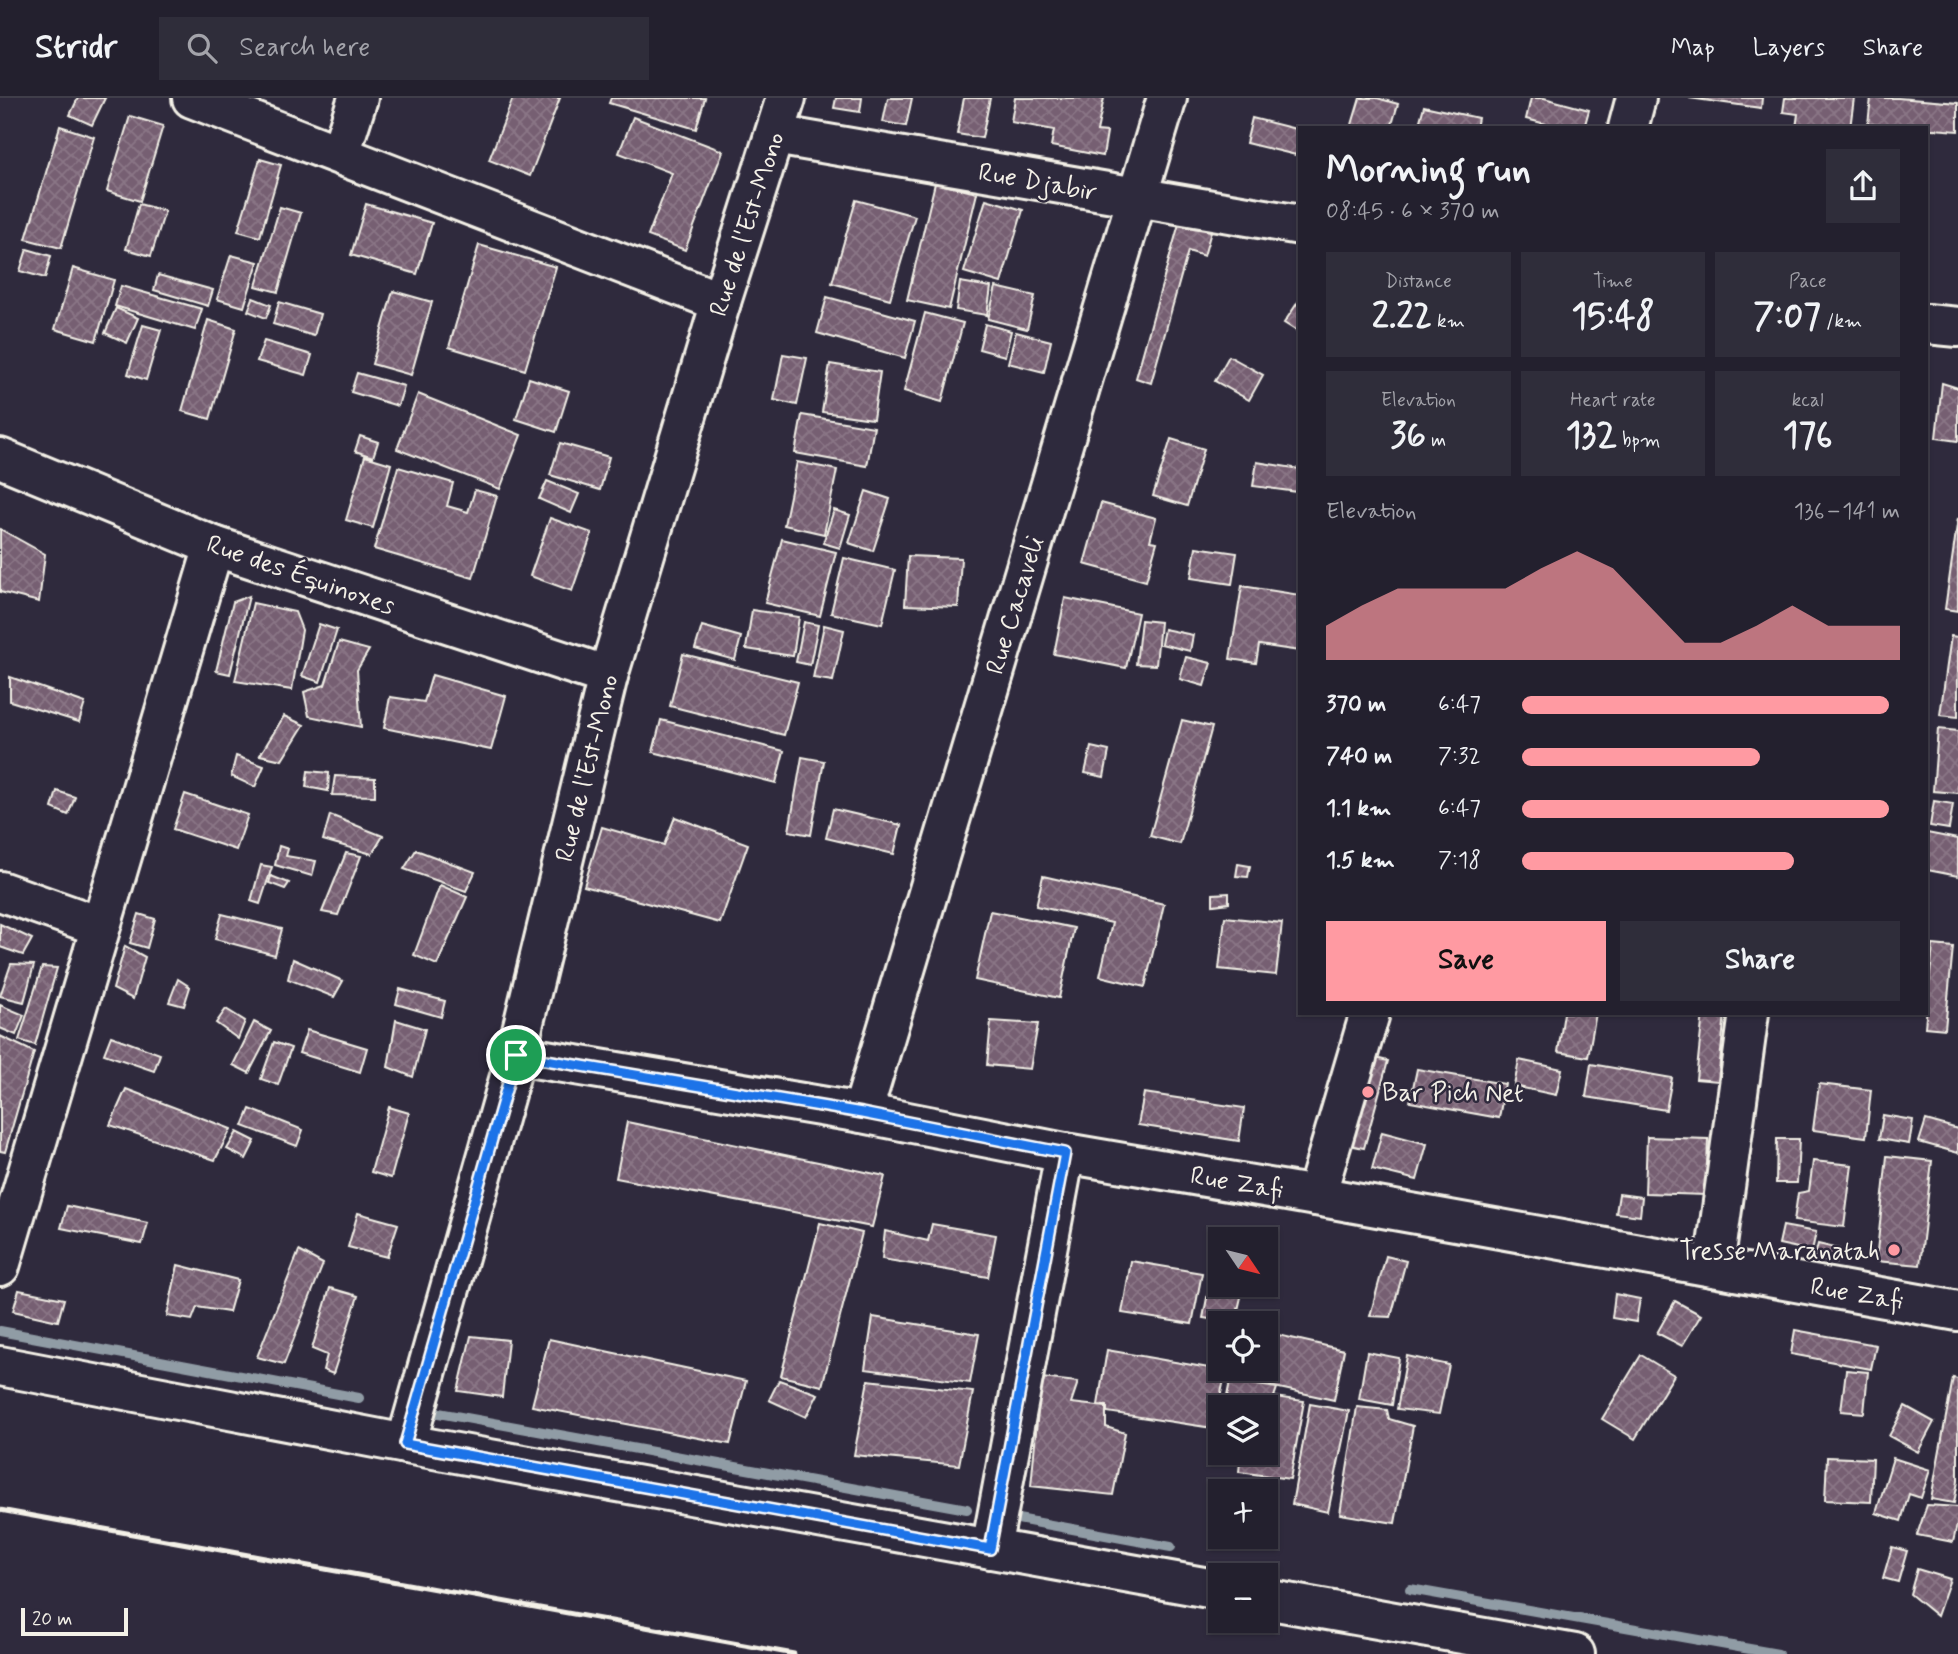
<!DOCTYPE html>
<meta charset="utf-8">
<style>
:root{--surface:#23202e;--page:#2f2d3a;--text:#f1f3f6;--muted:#a3a3aa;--line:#403e4a;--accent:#ff9aa2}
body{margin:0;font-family:Mynerve,sans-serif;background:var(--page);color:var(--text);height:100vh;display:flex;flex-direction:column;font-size:26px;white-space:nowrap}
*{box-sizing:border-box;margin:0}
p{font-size:23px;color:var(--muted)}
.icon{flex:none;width:38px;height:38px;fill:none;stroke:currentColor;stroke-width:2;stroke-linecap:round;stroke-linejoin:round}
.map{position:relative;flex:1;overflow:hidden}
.details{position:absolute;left:1298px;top:28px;width:630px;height:889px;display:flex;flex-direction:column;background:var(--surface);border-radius:0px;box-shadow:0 2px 5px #0004,0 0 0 2px var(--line)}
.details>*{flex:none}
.needle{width:46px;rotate:125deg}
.controls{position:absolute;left:1208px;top:1129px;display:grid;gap:14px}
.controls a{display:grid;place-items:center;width:70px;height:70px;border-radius:0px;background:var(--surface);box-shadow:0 2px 5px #0004,0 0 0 2px var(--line);font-size:35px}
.scale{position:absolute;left:21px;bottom:18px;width:107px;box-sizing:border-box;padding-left:7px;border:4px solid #f4f1e8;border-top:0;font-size:19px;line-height:24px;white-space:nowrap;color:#f4f1e8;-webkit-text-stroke:5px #2f2a3d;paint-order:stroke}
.pin{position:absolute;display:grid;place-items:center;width:60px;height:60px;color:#fff;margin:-30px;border:4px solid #fff;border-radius:50%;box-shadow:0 2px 7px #0007}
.round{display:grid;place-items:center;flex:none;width:74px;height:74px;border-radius:0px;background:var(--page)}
.headline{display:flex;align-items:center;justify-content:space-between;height:119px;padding:0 28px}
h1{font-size:38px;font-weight:700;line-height:52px}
.stats{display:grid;grid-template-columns:repeat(3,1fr);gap:10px;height:119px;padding:7px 28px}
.stats div{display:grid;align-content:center;border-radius:0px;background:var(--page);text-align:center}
.stats b{font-size:35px;font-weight:700}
.stats small{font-size:19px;font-weight:400}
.stats p{font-size:19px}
.chart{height:196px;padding:14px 28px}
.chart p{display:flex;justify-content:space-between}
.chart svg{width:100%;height:126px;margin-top:7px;fill:var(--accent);opacity:.7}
.cta{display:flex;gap:14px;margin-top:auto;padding:14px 28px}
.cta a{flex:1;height:80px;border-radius:0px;background:var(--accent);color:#111;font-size:28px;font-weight:700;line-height:80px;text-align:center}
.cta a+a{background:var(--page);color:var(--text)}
ul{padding:0 28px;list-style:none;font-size:23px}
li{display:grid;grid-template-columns:112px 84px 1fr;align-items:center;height:52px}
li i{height:18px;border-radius:9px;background:var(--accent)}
header{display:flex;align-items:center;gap:42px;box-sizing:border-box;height:98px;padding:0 35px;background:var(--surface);border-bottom:2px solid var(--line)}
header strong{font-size:33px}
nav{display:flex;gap:38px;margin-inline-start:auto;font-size:24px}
.search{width:490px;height:63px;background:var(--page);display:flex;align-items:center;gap:18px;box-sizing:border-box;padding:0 24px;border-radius:0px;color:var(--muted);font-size:26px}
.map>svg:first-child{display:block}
</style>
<header>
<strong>Stridr</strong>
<div class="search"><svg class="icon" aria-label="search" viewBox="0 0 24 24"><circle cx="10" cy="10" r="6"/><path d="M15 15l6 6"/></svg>Search here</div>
<nav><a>Map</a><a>Layers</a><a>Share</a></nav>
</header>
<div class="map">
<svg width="1958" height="1556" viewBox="0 0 1958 1556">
<defs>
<pattern id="building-cross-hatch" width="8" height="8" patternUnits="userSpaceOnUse" patternTransform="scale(1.75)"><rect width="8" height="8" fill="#765e72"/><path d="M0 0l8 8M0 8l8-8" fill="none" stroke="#8a7686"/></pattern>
</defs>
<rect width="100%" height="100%" fill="#2f2a3d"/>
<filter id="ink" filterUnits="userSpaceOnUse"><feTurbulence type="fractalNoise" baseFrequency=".0143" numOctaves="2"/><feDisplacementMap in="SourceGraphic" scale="14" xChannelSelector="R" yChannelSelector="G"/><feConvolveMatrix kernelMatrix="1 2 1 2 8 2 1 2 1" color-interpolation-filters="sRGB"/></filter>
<g filter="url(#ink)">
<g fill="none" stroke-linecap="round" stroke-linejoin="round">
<g stroke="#909ca5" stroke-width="10">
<polyline points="0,1233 359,1300"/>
<polyline points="433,1314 967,1411"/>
<polyline points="1018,1421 1171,1449"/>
<polyline points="1410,1491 1778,1556"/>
</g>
</g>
<g fill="url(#building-cross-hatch)" stroke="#f4f1e8" stroke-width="2">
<polygon points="78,0 105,0 92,27 70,17"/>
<polygon points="513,0 560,0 530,78 489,62"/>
<polygon points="611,0 705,0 696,31 609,5"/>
<polygon points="836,0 862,0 860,14 834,10"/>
<polygon points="888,0 912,0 906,28 883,24"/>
<polygon points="964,0 990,0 982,40 957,36"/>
<polygon points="1015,0 1104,0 1097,33 1107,34 1103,58 1051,48 1054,32 1011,24"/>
<polygon points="1360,0 1377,0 1398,6 1391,30 1351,30"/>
<polygon points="1531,0 1544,0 1589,12 1584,30 1562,30 1526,21"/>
<polygon points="1689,0 1762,0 1761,10"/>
<polygon points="1785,0 1854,0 1850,30 1796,30 1798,16 1783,14"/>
<polygon points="1871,0 1898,0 1958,5 1958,33 1868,26"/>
<polygon points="1424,8 1478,20 1476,30 1418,30"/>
<polygon points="130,18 163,28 140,103 107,93"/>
<polygon points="633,19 723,53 685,152 648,138 672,75 619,55"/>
<polygon points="1252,20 1300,32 1300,42 1296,57 1246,45"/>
<polygon points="60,28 94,39 61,150 26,141"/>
<polygon points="260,61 281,67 260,139 238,133"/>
<polygon points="935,85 977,95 949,211 907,202"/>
<polygon points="986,101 1023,112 1001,185 964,174"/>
<polygon points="856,102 915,118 890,201 832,185"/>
<polygon points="139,106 165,113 151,158 126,151"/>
<polygon points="366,106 432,125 417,176 351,157"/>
<polygon points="280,109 301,115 278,194 256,188"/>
<polygon points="1180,122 1212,130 1204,158 1188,153 1151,285 1136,280"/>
<polygon points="479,147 556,169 525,272 449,249"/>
<polygon points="27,151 51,158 45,180 20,173"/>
<polygon points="231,157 258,164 244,209 217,201"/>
<polygon points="73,170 114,182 96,243 55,231"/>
<polygon points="158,177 213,192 208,208 154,192"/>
<polygon points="960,184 991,189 987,217 956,212"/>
<polygon points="121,188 202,211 195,232 115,208"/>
<polygon points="996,189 1035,198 1027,231 988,221"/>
<polygon points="393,193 432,204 411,277 372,266"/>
<polygon points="827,199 915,223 905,260 817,235"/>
<polygon points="253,200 271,207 266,220 248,213"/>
<polygon points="1300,201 1300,235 1284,225"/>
<polygon points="279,204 320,216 314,238 273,226"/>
<polygon points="116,210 138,220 127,245 105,235"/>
<polygon points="925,215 963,225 942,304 904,293"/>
<polygon points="208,222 236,231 210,321 182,313"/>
<polygon points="985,226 1011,233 1005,258 979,251"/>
<polygon points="143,227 161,232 146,282 128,276"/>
<polygon points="1016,234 1051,243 1044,274 1008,265"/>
<polygon points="264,243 312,257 306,277 257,263"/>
<polygon points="783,256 807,260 797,307 774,302"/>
<polygon points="1229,258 1263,277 1249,302 1215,283"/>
<polygon points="830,266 880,274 873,321 822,314"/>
<polygon points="357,275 404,288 398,308 351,294"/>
<polygon points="529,280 569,293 556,334 516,321"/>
<polygon points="1942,285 1958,290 1958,343 1936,340"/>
<polygon points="418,296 521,337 500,391 397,351"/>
<polygon points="802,317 874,329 867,368 795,355"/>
<polygon points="360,338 378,344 373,359 355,353"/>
<polygon points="1171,341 1204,351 1187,408 1153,398"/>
<polygon points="560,345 609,359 600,392 550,377"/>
<polygon points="365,358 391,366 373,430 346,422"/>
<polygon points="797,364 837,372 824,436 784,427"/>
<polygon points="1257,364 1300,371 1298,394 1253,388"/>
<polygon points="398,369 453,385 447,408 468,414 475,392 497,398 473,480 374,451"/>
<polygon points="547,383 579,396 571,415 539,401"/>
<polygon points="866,393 890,401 873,453 849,445"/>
<polygon points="1101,405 1156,420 1150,443 1157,444 1146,483 1084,466"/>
<polygon points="834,412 850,417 840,450 823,445"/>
<polygon points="550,420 592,435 572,493 530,478"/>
<polygon points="1958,420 1958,513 1945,511"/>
<polygon points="0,431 45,456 39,504 0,494"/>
<polygon points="782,441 836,454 820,518 765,505"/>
<polygon points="1196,449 1237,455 1232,486 1191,480"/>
<polygon points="908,458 961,460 958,509 905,507"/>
<polygon points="844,460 895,472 882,526 831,515"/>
<polygon points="1242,488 1300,497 1300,553 1259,547 1256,565 1230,561"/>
<polygon points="249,498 230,576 216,573 233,504"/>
<polygon points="1065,500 1138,515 1126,570 1054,556"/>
<polygon points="253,505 295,514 302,532 292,592 235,583"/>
<polygon points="752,512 799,519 793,558 746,551"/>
<polygon points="1141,522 1160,524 1156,567 1136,566"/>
<polygon points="804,524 818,527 810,567 796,564"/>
<polygon points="319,526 337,532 320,584 302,578"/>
<polygon points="824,527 844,532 833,583 813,580"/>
<polygon points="702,528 741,539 735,562 695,551"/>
<polygon points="1164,531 1193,537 1190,553 1161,546"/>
<polygon points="1951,538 1958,539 1958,619 1940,617"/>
<polygon points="339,544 369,552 357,572 361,629 309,618 304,594 325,587"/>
<polygon points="683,556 798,584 784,637 670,608"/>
<polygon points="1186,559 1211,565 1204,588 1180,581"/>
<polygon points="432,577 506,598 491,652 384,630 390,599 424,604"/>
<polygon points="10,579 85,605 79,624 10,603"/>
<polygon points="284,618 304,627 282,662 260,657"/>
<polygon points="661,622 784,653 776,685 653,654"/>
<polygon points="1182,622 1212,629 1180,746 1150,738"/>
<polygon points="1938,631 1958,633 1958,695 1933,693"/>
<polygon points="1091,649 1109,653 1104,679 1085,675"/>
<polygon points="236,658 264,668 255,689 231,678"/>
<polygon points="802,659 824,663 811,737 789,733"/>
<polygon points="308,673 329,675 328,693 306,689"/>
<polygon points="335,678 375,680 375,698 332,697"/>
<polygon points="57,693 75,699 68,717 52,710"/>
<polygon points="185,696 248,717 236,752 173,731"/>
<polygon points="1934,703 1953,706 1949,731 1930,728"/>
<polygon points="833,711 901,727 894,756 826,740"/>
<polygon points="330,717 383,738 372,756 323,742"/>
<polygon points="675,719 748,746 720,825 584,788 602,729 664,747"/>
<polygon points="1927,735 1958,741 1958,778 1927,772"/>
<polygon points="279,748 288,751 286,758 316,763 312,778 275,767"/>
<polygon points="416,752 475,774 466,793 404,771"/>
<polygon points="346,755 361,758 338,817 322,814"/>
<polygon points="1238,766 1250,768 1248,779 1236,778"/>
<polygon points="261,767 272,769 260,806 251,803"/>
<polygon points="271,778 289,785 285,791 269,785"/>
<polygon points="1043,778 1164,806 1145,889 1100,878 1112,825 1036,808"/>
<polygon points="440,787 467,799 437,867 414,857"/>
<polygon points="1229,795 1229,805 1213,807 1213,796"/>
<polygon points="1927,802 1932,803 1929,834 1927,833"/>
<polygon points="990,813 1074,830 1059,900 975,882"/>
<polygon points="139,816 155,821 147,850 130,845"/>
<polygon points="222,816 282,831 275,857 215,841"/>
<polygon points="1225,819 1282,825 1276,877 1219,871"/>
<polygon points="0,826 32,841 23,857 0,849"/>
<polygon points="1933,847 1953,849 1945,931 1925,929"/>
<polygon points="125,848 145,859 133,901 113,891"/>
<polygon points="293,861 343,883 334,899 288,881"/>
<polygon points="11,866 34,867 24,904 0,898"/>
<polygon points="42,869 57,870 35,947 19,942"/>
<polygon points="178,881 190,889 184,908 169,904"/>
<polygon points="400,891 445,903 441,919 396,906"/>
<polygon points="0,907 24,917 16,937 0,930"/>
<polygon points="226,911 245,923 238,941 216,925"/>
<polygon points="1564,915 1596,915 1588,959 1558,954"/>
<polygon points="1703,915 1725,915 1718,983 1696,981"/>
<polygon points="396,922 425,931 413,979 388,969"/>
<polygon points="991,923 1038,926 1030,971 987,967"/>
<polygon points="254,924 271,933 249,975 233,967"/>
<polygon points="307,932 367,950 360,974 299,955"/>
<polygon points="0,938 34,954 5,1054 0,1053"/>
<polygon points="111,938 160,956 154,973 104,956"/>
<polygon points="274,944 291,950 278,987 261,981"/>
<polygon points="1367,958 1388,963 1364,1050 1344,1046"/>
<polygon points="1519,962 1562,971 1556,997 1514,988"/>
<polygon points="1591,966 1672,980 1666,1012 1586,999"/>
<polygon points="1417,971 1505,986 1499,1020 1410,1004"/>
<polygon points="1819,986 1871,992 1866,1039 1813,1032"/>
<polygon points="126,991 231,1031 215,1062 110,1027"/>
<polygon points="1144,995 1244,1010 1239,1043 1138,1027"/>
<polygon points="389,1009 409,1015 391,1080 371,1074"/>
<polygon points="250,1011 303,1032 297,1048 243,1028"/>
<polygon points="1883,1017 1913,1022 1909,1046 1879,1041"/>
<polygon points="1926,1022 1958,1031 1958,1055 1919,1044"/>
<polygon points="627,1024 885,1078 872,1129 616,1080"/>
<polygon points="237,1034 255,1043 246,1061 227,1051"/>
<polygon points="1382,1034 1427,1046 1417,1082 1372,1071"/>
<polygon points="1647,1039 1708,1041 1706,1097 1645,1095"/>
<polygon points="1777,1041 1799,1041 1797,1085 1776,1085"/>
<polygon points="1887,1058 1932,1063 1920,1167 1876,1163"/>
<polygon points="1813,1063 1852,1067 1844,1129 1794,1123 1798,1095 1809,1093"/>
<polygon points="1619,1096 1642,1099 1640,1118 1616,1115"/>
<polygon points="67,1108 148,1125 142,1146 61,1130"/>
<polygon points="358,1115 398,1126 387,1159 348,1149"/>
<polygon points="820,1125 862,1135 822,1288 781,1278"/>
<polygon points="932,1126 996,1137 988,1179 882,1161 885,1133 928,1143"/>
<polygon points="1783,1128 1816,1134 1812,1153 1779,1146"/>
<polygon points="1219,1140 1224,1141 1220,1141 1220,1186 1244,1186 1235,1225 1203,1220"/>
<polygon points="1818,1146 1839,1151 1836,1165 1814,1161"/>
<polygon points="299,1153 323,1166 284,1266 257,1259"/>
<polygon points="1386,1158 1406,1163 1391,1219 1370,1218"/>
<polygon points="1131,1163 1202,1175 1192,1226 1122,1215"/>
<polygon points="178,1167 238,1182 229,1214 197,1209 192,1222 167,1218"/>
<polygon points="330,1190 358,1198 333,1276 323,1272 327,1257 312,1251"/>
<polygon points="19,1192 64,1201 58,1223 13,1213"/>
<polygon points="1615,1196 1640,1201 1636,1224 1612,1220"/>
<polygon points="1675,1203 1701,1217 1682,1248 1657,1235"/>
<polygon points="873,1219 979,1236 970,1285 865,1271"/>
<polygon points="1795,1232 1876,1247 1871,1271 1791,1256"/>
<polygon points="1265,1234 1344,1252 1334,1302 1252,1284 1255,1270 1265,1270"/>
<polygon points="471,1238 508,1242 502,1299 458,1293"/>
<polygon points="549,1241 746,1283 730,1346 532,1308"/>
<polygon points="1107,1252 1226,1273 1213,1330 1107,1314 1107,1308 1098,1307"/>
<polygon points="1367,1254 1399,1260 1392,1307 1359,1301"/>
<polygon points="1641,1257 1674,1277 1635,1341 1602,1321"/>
<polygon points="1407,1258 1449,1267 1439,1316 1397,1311"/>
<polygon points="1846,1272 1868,1274 1864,1315 1841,1313"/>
<polygon points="1041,1280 1078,1284 1071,1305 1106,1309 1106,1329 1125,1335 1113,1397 1031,1388"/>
<polygon points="1953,1280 1958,1281 1958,1383 1954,1405 1931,1401"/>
<polygon points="779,1282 818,1296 806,1319 769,1302"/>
<polygon points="868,1282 973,1294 959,1367 854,1357"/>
<polygon points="1230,1283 1277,1290 1274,1299 1304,1303 1290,1381 1239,1374 1241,1354 1265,1354 1265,1309 1225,1309"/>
<polygon points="1310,1306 1349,1313 1328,1414 1292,1406"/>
<polygon points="1905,1308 1934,1324 1918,1354 1889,1338"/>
<polygon points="1357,1309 1387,1312 1389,1321 1413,1328 1395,1425 1340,1416"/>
<polygon points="1827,1359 1873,1361 1871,1404 1825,1402"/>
<polygon points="1893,1360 1930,1372 1921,1400 1909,1396 1901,1423 1876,1415"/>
<polygon points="1927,1407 1958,1409 1958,1423 1953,1444 1917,1437"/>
<polygon points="1892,1449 1907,1453 1898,1484 1883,1480"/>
<polygon points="1917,1471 1950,1481 1937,1518 1910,1496"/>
</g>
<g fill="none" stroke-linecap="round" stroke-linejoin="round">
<defs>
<g id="minor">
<polyline points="192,0 721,204"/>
<polyline points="1628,30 1636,0"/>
<polyline points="775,37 1300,127"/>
<polyline points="340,56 358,0"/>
<polyline points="1927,226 1958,229"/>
<polyline points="0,360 214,448 608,578"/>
<polyline points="0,793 99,828"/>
<polyline points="516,957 862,1015 1065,1055 1316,1098 1958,1213"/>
<polyline points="862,1015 1167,0"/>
<polyline points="1316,1098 1370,915"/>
<polyline points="0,1168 214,448"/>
<polyline points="1714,1169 1749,915"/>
<polyline points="406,1346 516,957 608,578 721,204 786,0"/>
<polyline points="991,1451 1065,1055"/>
</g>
<g id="tertiary">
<polyline points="0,1268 406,1346 1220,1492"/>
<polyline points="1265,1501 1575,1556"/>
</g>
</defs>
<use href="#minor" stroke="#f4f1e8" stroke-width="44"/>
<use href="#tertiary" stroke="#f4f1e8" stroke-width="44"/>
<use href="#minor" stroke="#2f2a3d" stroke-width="38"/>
<use href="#tertiary" stroke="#2f2a3d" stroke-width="38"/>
<polyline stroke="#f4f1e8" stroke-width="5" points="0,1412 794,1556"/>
</g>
</g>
<g fill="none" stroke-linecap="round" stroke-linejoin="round" filter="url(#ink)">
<defs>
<polygon id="route" points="516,957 862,1015 1065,1055 990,1451 405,1346"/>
</defs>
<use href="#route" stroke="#fff" stroke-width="14"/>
<use href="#route" stroke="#1a73e8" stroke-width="9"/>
</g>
<g fill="#ff9aa2" stroke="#2f2a3d" stroke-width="2.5">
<circle cx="1368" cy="994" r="7"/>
<circle cx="1894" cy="1152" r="7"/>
</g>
<g text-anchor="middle" stroke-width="5" stroke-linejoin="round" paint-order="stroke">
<g font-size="26" fill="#f4f1e8" stroke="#2f2a3d">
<text transform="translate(1038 83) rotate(10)" y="9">Rue Djabir</text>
<text transform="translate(746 126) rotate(-72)" y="9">Rue de l'Est-Mono</text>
<text transform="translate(301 476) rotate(19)" y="9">Rue des Équinoxes</text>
<text transform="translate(1014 507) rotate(-73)" y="9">Rue Cacaveli</text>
<text transform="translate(586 670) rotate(-76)" y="9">Rue de l'Est-Mono</text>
<text transform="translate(1237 1084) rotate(10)" y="9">Rue Zafi</text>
<text transform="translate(1857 1195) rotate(10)" y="9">Rue Zafi</text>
</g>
<g font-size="26" fill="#f4f1e8" stroke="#2f2a3d" text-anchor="start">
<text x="1382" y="1003">Bar Pich Net</text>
<text x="1880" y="1161" text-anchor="end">Tresse Maranatah</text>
</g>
</g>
</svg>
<div class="controls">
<a><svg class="needle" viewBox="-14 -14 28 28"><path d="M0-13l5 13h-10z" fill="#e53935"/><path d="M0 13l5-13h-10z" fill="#a3a3aa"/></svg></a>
<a><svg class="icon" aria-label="locate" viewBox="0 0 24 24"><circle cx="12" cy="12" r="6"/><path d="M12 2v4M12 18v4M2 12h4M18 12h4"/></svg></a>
<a><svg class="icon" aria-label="layers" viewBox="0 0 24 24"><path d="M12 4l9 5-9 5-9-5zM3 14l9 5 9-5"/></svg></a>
<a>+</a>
<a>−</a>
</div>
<div class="scale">20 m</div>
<div class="pin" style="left:516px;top:957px;background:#1e9e55"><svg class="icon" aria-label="arrive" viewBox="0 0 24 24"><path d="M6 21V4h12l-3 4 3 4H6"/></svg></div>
<section class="details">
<div class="headline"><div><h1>Morning run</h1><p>08:45 · 6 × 370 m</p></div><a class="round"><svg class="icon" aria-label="share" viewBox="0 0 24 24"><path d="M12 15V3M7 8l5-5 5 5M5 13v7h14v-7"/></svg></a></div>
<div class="stats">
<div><p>Distance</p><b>2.22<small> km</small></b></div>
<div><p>Time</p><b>15:48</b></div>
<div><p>Pace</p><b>7:07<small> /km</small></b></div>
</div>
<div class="stats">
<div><p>Elevation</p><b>36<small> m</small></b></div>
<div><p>Heart rate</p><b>132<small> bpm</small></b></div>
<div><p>kcal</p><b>176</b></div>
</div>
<div class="chart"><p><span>Elevation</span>136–141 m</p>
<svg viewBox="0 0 160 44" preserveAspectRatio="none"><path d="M0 44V32L10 25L20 19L30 19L40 19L50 19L60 12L70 6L80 12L90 25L100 38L110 38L120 32L130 25L140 32L150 32L160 32V44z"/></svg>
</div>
<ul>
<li><b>370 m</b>6:47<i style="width:97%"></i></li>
<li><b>740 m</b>7:32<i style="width:63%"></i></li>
<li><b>1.1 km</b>6:47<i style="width:97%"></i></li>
<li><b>1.5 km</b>7:18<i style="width:72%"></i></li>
</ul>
<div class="cta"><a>Save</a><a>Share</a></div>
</section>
</div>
